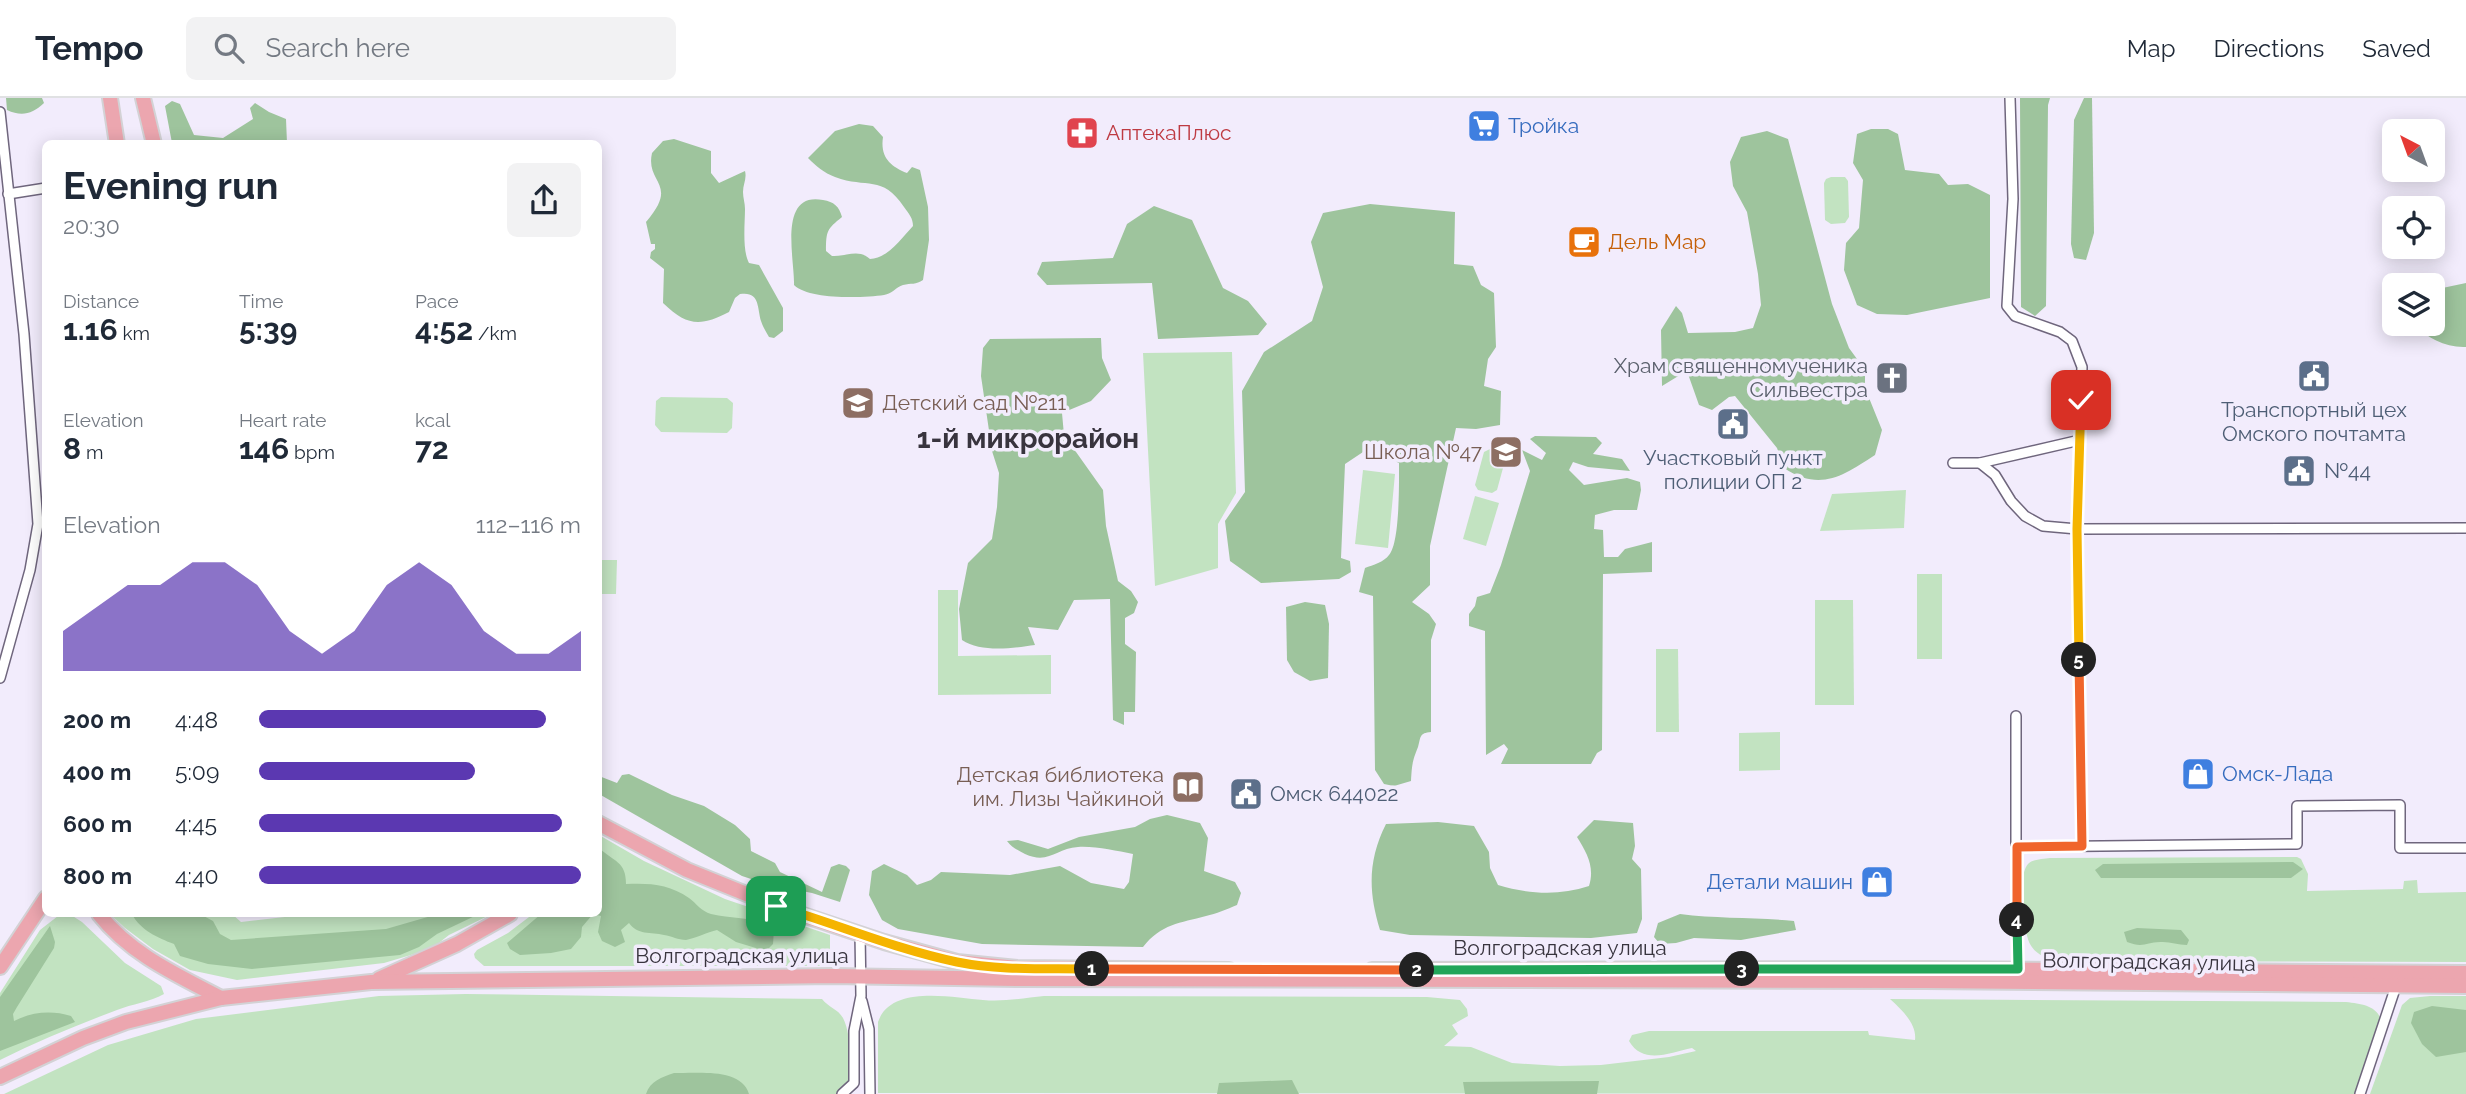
<!DOCTYPE html>
<meta charset="utf-8">
<style>
:root{--surface:#fff;--page:#f2f2f3;--text:#1f2937;--muted:#747a83;--line:#e0e1e3;--accent:#5b38b1}
body{margin:0;font-family:Raleway,sans-serif;background:var(--page);color:var(--text);height:100vh;display:flex;flex-direction:column;font-size:26px;white-space:nowrap}
*{box-sizing:border-box;margin:0}
p{font-size:23px;color:var(--muted)}
.icon{flex:none;width:38px;height:38px;fill:none;stroke:currentColor;stroke-width:2;stroke-linecap:round;stroke-linejoin:round}
.map{position:relative;flex:1;overflow:hidden}
.side{position:absolute;left:42px;top:42px;width:560px;height:777px;display:flex;flex-direction:column;background:var(--surface);border-radius:10px;box-shadow:0 4px 18px #0003}
.side>*{flex:none}
.needle{width:46px;rotate:319deg}
.fabs{position:absolute;left:2382px;top:21px;display:grid;gap:14px}
.fabs a{display:grid;place-items:center;width:63px;height:63px;border-radius:10px;background:var(--surface);box-shadow:0 4px 18px #0003;font-size:35px}
.pin{position:absolute;display:grid;place-items:center;width:60px;height:60px;color:#fff;margin:-30px;border-radius:14px;box-shadow:0 4px 10px #0006}
.km{position:absolute;width:35px;height:35px;margin:-18px;border-radius:50%;background:#222;color:#fff;font-size:19px;line-height:35px;text-align:center}
.round{display:grid;place-items:center;flex:none;width:74px;height:74px;border-radius:10px;background:var(--page)}
.overview{display:flex;align-items:center;justify-content:space-between;height:119px;padding:0 21px}
h1{font-size:38px;font-weight:700;line-height:52px}
.stats{display:grid;grid-template-columns:repeat(3,1fr);gap:10px;height:119px;padding:7px 21px}
.stats div{display:grid;align-content:center}
.stats b{font-size:30px;font-weight:700}
.stats small{font-size:19px;font-weight:400}
.stats p{font-size:19px}
.chart{height:196px;padding:14px 21px}
.chart p{display:flex;justify-content:space-between}
.chart svg{width:100%;height:126px;margin-top:7px;fill:var(--accent);opacity:.7}
ul{padding:0 21px;list-style:none;font-size:23px}
li{display:grid;grid-template-columns:112px 84px 1fr;align-items:center;height:52px}
li i{height:18px;border-radius:9px;background:var(--accent)}
header{display:flex;align-items:center;gap:42px;box-sizing:border-box;height:98px;padding:0 35px;background:var(--surface);border-bottom:2px solid var(--line)}
header strong{font-size:33px}
nav{display:flex;gap:38px;margin-inline-start:auto;font-size:24px}
.search{width:490px;height:63px;background:var(--page);display:flex;align-items:center;gap:18px;box-sizing:border-box;padding:0 24px;border-radius:10px;color:var(--muted);font-size:26px}
.map>svg:first-child{display:block}
</style>
<header>
<strong>Tempo</strong>
<div class="search"><svg class="icon" aria-label="search" viewBox="0 0 24 24"><circle cx="10" cy="10" r="6"/><path d="M15 15l6 6"/></svg>Search here</div>
<nav><a>Map</a><a>Directions</a><a>Saved</a></nav>
</header>
<div class="map">
<svg width="2466" height="996" viewBox="0 0 2466 996">
<rect width="100%" height="100%" fill="#f2ecfc"/>
<g fill="#c2e3c1">
<polygon points="1831,79 1845,79 1848,83 1849,119 1845,125 1831,126 1825,122 1824,85 1826,81"/>
<polygon points="1232,254 1236,395 1218,426 1218,470 1155,488 1143,255"/>
<polygon points="661,299 727,300 733,305 732,330 727,335 661,334 655,327 656,303"/>
<polygon points="1490,351 1503,355 1506,359 1497,392 1492,395 1478,392 1475,387 1484,354"/>
<polygon points="1363,372 1395,376 1388,450 1355,446"/>
<polygon points="1906,392 1904,430 1820,433 1832,396"/>
<polygon points="1475,398 1499,405 1486,448 1463,441"/>
<polygon points="599,462 617,462 616,496 599,496"/>
<rect x="1917" y="476" width="25" height="85"/>
<polygon points="938,492 958,492 958,558 1051,557 1051,596 938,597"/>
<polygon points="1815,502 1853,502 1854,607 1815,607"/>
<polygon points="1656,551 1678,551 1679,634 1656,634"/>
<polygon points="1780,634 1780,672 1739,673 1739,635"/>
<polygon points="599,737 644,763 725,801 830,837 830,866 828,868 484,868 475,860 474,856 477,852 508,835 533,816 598,816"/>
<path d="M2297,759L2301,761L2308,776L2307,793L2403,791L2404,783L2417,782L2418,795L2466,794V864L2057,863C2047,860 2036,857 2030,846C2023,832 2016,776 2029,765C2034,761 2044,761 2050,760Z"/>
<polygon points="110,816 232,816 241,824 311,816 492,816 449,837 431,851 384,865 237,882 190,872 153,851 125,830"/>
<path d="M71,817L82,824L125,865L161,888L164,896C150,904 132,906 117,912C77,927 38,943 0,962V895L40,832L58,818Z"/>
<path d="M466,896L822,901C828,909 838,911 843,920C853,940 849,969 848,990L838,996H4L108,947L196,921L379,898Z"/>
<path d="M1044,898L1427,899L1460,902L1467,911L1468,918L1452,927L1458,936L1444,948L1471,949L1512,965L1560,968L1601,967L1669,959L1696,953L1692,950C1669,955 1643,967 1629,943L1632,937L1649,933H1868L1869,937L1915,942C1917,926 1902,912 1890,901L2346,904C2362,906 2376,907 2382,923L2358,996L878,995V924C891,886 953,900 983,902C1003,904 1025,900 1044,898Z"/>
<polygon points="2430,898 2466,898 2466,996 2370,996 2402,907 2410,900"/>
</g>
<g fill="#9ec49d">
<path d="M6,0H42L44,5C32,16 22,19 7,12Z"/>
<polygon points="2020,0 2050,0 2048,7 2046,208 2035,218 2021,209"/>
<polygon points="2084,0 2092,0 2094,135 2086,162 2074,160 2071,146 2074,22"/>
<polygon points="172,3 180,6 194,37 223,40 253,21 250,10 255,5 269,14 286,21 287,45 172,45 165,8"/>
<path d="M859,26L873,28L883,39C880,59 890,68 907,75L912,69L920,72L928,109L929,142L923,182C916,187 911,185 903,187C896,189 892,196 884,197C863,200 809,202 794,187C795,163 777,93 823,102C834,104 839,108 842,119C827,131 826,133 826,153L832,158C846,159 858,150 870,161C888,160 901,141 913,128C913,120 909,116 904,109C882,76 867,91 835,79C824,75 816,68 808,60L835,33Z"/>
<polygon points="1871,31 1888,31 1898,36 1905,72 1939,76 1948,87 1968,86 1990,97 1990,200 1907,217 1877,216 1857,207 1844,172 1846,145 1859,130 1863,82 1853,65 1857,36"/>
<path d="M1767,33L1788,41L1832,206L1849,250L1865,272V290L1882,332L1875,357C1843,378 1820,394 1784,370L1777,350L1735,298L1729,299L1712,312L1699,307L1688,276L1680,277L1662,288L1661,232L1676,208L1682,215L1688,235L1735,234L1753,230L1761,207L1758,176L1747,114L1733,88L1730,64L1741,39Z"/>
<path d="M674,41L711,53V75L719,85L745,73C747,81 743,86 743,94C743,100 745,105 745,111C745,125 742,152 749,165L759,167L783,210V233L774,240L769,239C766,234 763,229 761,223C757,209 760,193 740,196L735,200L729,214C700,229 687,228 663,205L664,171L650,160L651,154L655,151V146H651L646,124C680,85 645,86 652,55L663,43Z"/>
<path d="M1370,106L1455,114L1454,166L1473,168L1481,187L1494,195L1496,249L1488,261L1484,288L1501,293L1500,327L1476,331L1456,330L1430,448V487L1412,504L1429,516L1436,526L1431,542V634C1419,635 1421,639 1418,649C1412,664 1412,667 1411,683L1394,688L1384,686L1375,672L1373,498L1359,494L1365,470C1373,467 1384,464 1389,457C1400,445 1399,384 1399,365L1383,357L1363,354L1345,366L1341,460L1350,463L1351,474L1339,481L1261,485L1230,463L1225,423L1245,394L1242,293L1264,254L1312,223L1323,189L1311,144L1323,115Z"/>
<polygon points="1154,108 1192,122 1223,190 1248,203 1267,226 1258,237 1158,241 1152,185 1047,187 1037,176 1042,164 1113,160 1127,126"/>
<path d="M2466,185V249C2446,250 2427,240 2414,226H2432L2433,192Z"/>
<path d="M1101,240L1102,260L1111,282L1091,303L1062,315L1064,337L1103,392L1106,428L1118,483L1131,493L1138,504L1134,515L1125,520V546L1136,554L1135,614H1124V627L1113,622L1110,501L1074,502L1058,532L1028,529L1035,547C1014,550 981,555 962,542L959,511L968,465L992,441L997,409L999,375L992,353L981,278L983,250L990,241Z"/>
<polygon points="1535,338 1596,339 1602,345 1593,356 1622,361 1630,373 1588,369 1573,364 1569,372 1584,387 1627,380 1640,384 1641,392 1637,412 1614,412 1595,417 1594,431 1603,432 1604,459 1618,459 1625,451 1652,444 1652,474 1603,476 1602,652 1597,655 1591,666 1501,666 1508,651 1504,646 1486,657 1485,533 1469,528 1469,516 1475,508 1477,499 1490,495 1501,467 1530,373 1522,352 1542,362 1546,355 1530,341"/>
<polygon points="1305,504 1325,507 1329,526 1328,580 1310,583 1294,574 1287,562 1286,509"/>
<polygon points="629,676 672,697 704,708 735,727 750,741 751,753 775,765 780,774 822,794 831,769 839,766 846,768 850,772 840,804 812,795 766,786 742,778 599,696 599,678 617,685 622,677"/>
<path d="M1167,717L1200,725L1208,740L1204,773L1235,784L1241,795L1237,807C1227,811 1216,816 1206,818C1180,825 1161,826 1143,849L982,846L898,831L882,822L869,797L872,773L884,766L907,777L917,787L931,782L941,774L1010,777L1060,768L1091,785L1124,791L1129,784L1133,756C1116,753 1096,748 1078,749C1056,750 1049,767 1025,756C1018,752 1012,750 1007,743L1018,742L1048,751L1079,739L1135,729L1150,721Z"/>
<path d="M1594,722L1633,725L1635,748L1632,761L1641,771L1642,821L1637,835L1591,840L1410,837L1380,832C1368,793 1368,762 1386,726L1438,724L1474,728L1489,754L1490,770L1498,787C1528,796 1559,798 1589,788C1595,769 1587,755 1577,739Z"/>
<path d="M599,750C614,764 626,763 626,786C650,785 669,786 689,800C697,806 701,813 711,816C735,822 751,817 774,831L773,846L766,853L736,844L717,832C708,834 693,841 686,842C678,842 672,838 664,837C651,834 637,837 629,825L621,832L625,844L615,849L602,843L598,834L601,818L593,816L582,829L581,839L571,851L551,855L520,857L510,851L507,845L541,816H598Z"/>
<polygon points="2293,764 2303,771 2291,780 2101,780 2095,772 2103,766"/>
<path d="M132,816H164L169,818L174,816H200L213,823L220,836L231,842L386,831L438,816H479L437,836L419,849L400,857L252,871L208,866L180,858L174,846C158,840 140,832 132,816Z"/>
<path d="M1680,816C1718,821 1756,819 1794,823L1796,832L1741,842L1694,840L1676,845L1660,846L1654,839L1658,825Z"/>
<path d="M50,828L55,844L54,850L17,909L13,916L14,923C32,914 51,912 71,918L75,924L0,953V899Z"/>
<path d="M2137,830L2181,832L2189,842L2187,847C2178,847 2171,844 2163,844C2146,843 2145,851 2127,844L2124,834Z"/>
<polygon points="2432,908 2466,912 2466,954 2436,959 2422,946 2411,925 2414,914"/>
<path d="M674,975C696,976 741,969 749,996H646C650,983 662,979 674,975Z"/>
<polygon points="1292,982 1299,996 1217,996 1219,985"/>
<polygon points="1599,983 1597,996 1465,996 1463,984"/>
</g>
<g fill="none" stroke-linecap="round" stroke-linejoin="round">
<defs>
<g id="minor">
<polyline points="2010,0 2013,101 2007,208 2015,218 2060,234 2072,243 2082,269 2077,431 2082,748"/>
<polyline points="0,14 24,236 38,426 30,472 0,580"/>
<polyline points="8,96 46,90"/>
<polyline points="1953,365 1980,365 2080,342"/>
<polyline points="1980,365 1995,377 2011,403 2025,418 2043,428 2077,431 2466,430"/>
<polyline points="2016,618 2016,803 2018,871"/>
<polyline points="2017,749 2297,746 2297,708 2400,707 2400,750 2466,750"/>
<polyline points="862,903 869,931 870,996"/>
<polyline points="842,996 854,985 854,933 861,898 860,835"/>
<polyline points="2360,996 2397,885"/>
</g>
<g id="primary">
<polyline points="110,0 117,46"/>
<polyline points="143,0 154,46"/>
<polyline points="598,725 687,772 776,808 884,844 957,864 1017,870 1229,872"/>
<path d="M99,816C130,856 177,877 221,900"/>
<polyline points="0,869 46,800"/>
<polyline points="1372,872 1926,871 2466,875"/>
<polyline points="379,881 457,846 510,816"/>
<polyline points="0,979 83,940 126,924 221,900 371,884 832,878 1016,881 1926,883 2466,888"/>
</g>
</defs>
<use href="#minor" stroke="#6f667d" stroke-width="12"/>
<use href="#primary" stroke="#d3d2d5" stroke-width="18"/>
<use href="#minor" stroke="#fff" stroke-width="9"/>
<use href="#primary" stroke="#eca6af" stroke-width="14"/>
</g>
<g fill="none" stroke-linecap="round" stroke-linejoin="round">
<defs>
<path id="split-1" d="M776,808C837,826 895,851 957,864C1001,873 1048,870 1092,871"/>
<polyline id="split-2" points="1092,871 1417,872"/>
<polyline id="split-3" points="1417,872 1742,871"/>
<polyline id="split-4" points="1742,871 2018,871 2017,822"/>
<polyline id="split-5" points="2017,822 2017,749 2082,748 2079,562"/>
<polyline id="split-6" points="2079,562 2077,431 2081,302"/>
</defs>
<use href="#split-1" stroke="#fff" stroke-width="14"/>
<use href="#split-2" stroke="#fff" stroke-width="14"/>
<use href="#split-3" stroke="#fff" stroke-width="14"/>
<use href="#split-4" stroke="#fff" stroke-width="14"/>
<use href="#split-5" stroke="#fff" stroke-width="14"/>
<use href="#split-6" stroke="#fff" stroke-width="14"/>
<use href="#split-1" stroke="#f5b400" stroke-width="9"/>
<use href="#split-2" stroke="#f0652b" stroke-width="9"/>
<use href="#split-3" stroke="#22a559" stroke-width="9"/>
<use href="#split-4" stroke="#22a559" stroke-width="9"/>
<use href="#split-5" stroke="#f0652b" stroke-width="9"/>
<use href="#split-6" stroke="#f5b400" stroke-width="9"/>
</g>
<defs>
<symbol id="supermarket-square" viewBox="-11 -11 22 22"><rect x="-9" y="-9" width="18" height="18" rx="4" fill="#3f7fe0" stroke="#f2ecfc"/><path d="M-6-5.5h2.5l.6 2H6L4.5 2H-2.5L-4.4-4H-6ZM-1.5 3.2a1.3 1.3 0 1 0 .1 0ZM3 3.2a1.3 1.3 0 1 0 .1 0Z" fill="#fff"/></symbol>
<symbol id="pharmacy-square" viewBox="-11 -11 22 22"><rect x="-9" y="-9" width="18" height="18" rx="4" fill="#e0444e" stroke="#f2ecfc"/><path d="M-2-6h4v4h4v4h-4v4h-4v-4h-4v-4h4Z" fill="#fff"/></symbol>
<symbol id="cafe-square" viewBox="-11 -11 22 22"><rect x="-9" y="-9" width="18" height="18" rx="4" fill="#e8710a" stroke="#f2ecfc"/><path d="M-5.5-4.5H6V0H3Q3 3.5 0 3.5H-2.5Q-5.5 3.5-5.5 0ZM3-3.2v2h1.7v-2ZM-6 4.5H4V6H-6Z" fill="#fff"/></symbol>
<symbol id="civic-square" viewBox="-11 -11 22 22"><rect x="-9" y="-9" width="18" height="18" rx="4" fill="#5c6f8a" stroke="#f2ecfc"/><path d="M-.6-6.5H3V-4.5H.6V-3L4-1V1h2V6H-6V1h2V-1L-.6-3ZM-1.2 2.5V6h2.4V2.5Z" fill="#fff"/></symbol>
<symbol id="church-square" viewBox="-11 -11 22 22"><rect x="-9" y="-9" width="18" height="18" rx="4" fill="#6b7280" stroke="#f2ecfc"/><path d="M-1.2-6h2.4v3.5h3.3v2.4h-3.3V6h-2.4V-.1h-3.3v-2.4h3.3Z" fill="#fff"/></symbol>
<symbol id="school-square" viewBox="-11 -11 22 22"><rect x="-9" y="-9" width="18" height="18" rx="4" fill="#8d6e63" stroke="#f2ecfc"/><path d="M0-5L7-2L0 1L-7-2ZM-4 1L0 2.5L4 1V4Q0 6-4 4Z" fill="#fff"/></symbol>
<symbol id="shop-square" viewBox="-11 -11 22 22"><rect x="-9" y="-9" width="18" height="18" rx="4" fill="#3f7fe0" stroke="#f2ecfc"/><path d="M-5-2.5h2.3a2.7 3.5 0 0 1 5.4 0H5L5.5 6h-11ZM-1.5-2.5h3a1.5 2.3 0 0 0-3 0Z" fill="#fff"/></symbol>
<symbol id="library-square" viewBox="-11 -11 22 22"><rect x="-9" y="-9" width="18" height="18" rx="4" fill="#8d6e63" stroke="#f2ecfc"/><path d="M-6-4Q-3-5.5-.7-3.5V5Q-3 3-6 4ZM6-4Q3-5.5 .7-3.5V5Q3 3 6 4Z" fill="#fff"/></symbol>
</defs>
<g fill-rule="evenodd">
<use href="#supermarket-square" x="1465" y="9" width="38" height="38"/>
<use href="#pharmacy-square" x="1063" y="16" width="38" height="38"/>
<use href="#cafe-square" x="1565" y="125" width="38" height="38"/>
<use href="#civic-square" x="2295" y="259" width="38" height="38"/>
<use href="#church-square" x="1873" y="261" width="38" height="38"/>
<use href="#school-square" x="839" y="286" width="38" height="38"/>
<use href="#civic-square" x="1714" y="307" width="38" height="38"/>
<use href="#school-square" x="1487" y="335" width="38" height="38"/>
<use href="#civic-square" x="2280" y="354" width="38" height="38"/>
<use href="#shop-square" x="2179" y="657" width="38" height="38"/>
<use href="#library-square" x="1169" y="670" width="38" height="38"/>
<use href="#civic-square" x="1227" y="677" width="38" height="38"/>
<use href="#shop-square" x="1858" y="765" width="38" height="38"/>
</g>
<g text-anchor="middle" stroke-width="7" stroke-linejoin="round" paint-order="stroke">
<g font-size="21" fill="#366cbe" stroke="#f2ecfc" text-anchor="start">
<text x="1508" y="35">Тройка</text>
<text x="2222" y="683">Омск-Лада</text>
<text x="1853" y="791" text-anchor="end">Детали машин</text>
</g>
<g font-size="21" fill="#be3a42" stroke="#f2ecfc" text-anchor="start">
<text x="1106" y="42">АптекаПлюс</text>
</g>
<g font-size="21" fill="#c56008" stroke="#f2ecfc" text-anchor="start">
<text x="1608" y="151">Дель Мар</text>
</g>
<g font-size="21" fill="#5b616d" stroke="#f2ecfc" text-anchor="end">
<text x="1868" y="275">Храм священномученика<tspan x="1868" dy="24">Сильвестра</tspan></text>
</g>
<g font-size="21" fill="#785e54" stroke="#f2ecfc" text-anchor="end">
<text x="882" y="312" text-anchor="start">Детский сад №211</text>
<text x="1482" y="361">Школа №47</text>
<text x="1164" y="684">Детская библиотека<tspan x="1164" dy="24">им. Лизы Чайкиной</tspan></text>
</g>
<g font-size="21" fill="#4e5e75" stroke="#f2ecfc">
<text x="2314" y="319">Транспортный цех<tspan x="2314" dy="24">Омского почтамта</tspan></text>
<text x="1733" y="367">Участковый пункт<tspan x="1733" dy="24">полиции ОП 2</tspan></text>
<text x="2324" y="380" text-anchor="start">№44</text>
<text x="1270" y="703" text-anchor="start">Омск 644022</text>
</g>
<g font-size="21" fill="#38343e" stroke="#f2ecfc">
<text x="1560" y="857">Волгоградская улица</text>
<text x="742" y="865">Волгоградская улица</text>
<text transform="translate(2149 864) rotate(1)" y="7">Волгоградская улица</text>
</g>
<g font-size="28" font-weight="bold" fill="#38343e" stroke="#f2ecfc">
<text x="1028" y="350">1-й микрорайон</text>
</g>
</g>
</svg>
<div class="fabs">
<a><svg class="needle" viewBox="-14 -14 28 28"><path d="M0-13l5 13h-10z" fill="#e53935"/><path d="M0 13l5-13h-10z" fill="#747a83"/></svg></a>
<a><svg class="icon" aria-label="locate" viewBox="0 0 24 24"><circle cx="12" cy="12" r="6"/><path d="M12 2v4M12 18v4M2 12h4M18 12h4"/></svg></a>
<a><svg class="icon" aria-label="layers" viewBox="0 0 24 24"><path d="M12 4l9 5-9 5-9-5zM3 14l9 5 9-5"/></svg></a>
</div>
<div class="pin" style="left:776px;top:808px;background:#1e9e55"><svg class="icon" aria-label="arrive" viewBox="0 0 24 24"><path d="M6 21V4h12l-3 4 3 4H6"/></svg></div>
<div class="pin" style="left:2081px;top:302px;background:#d93025"><svg class="icon" aria-label="check" viewBox="0 0 24 24"><path d="M5 12l5 5 9-10"/></svg></div>
<b class="km" style="left:1092px;top:871px">1</b>
<b class="km" style="left:1417px;top:872px">2</b>
<b class="km" style="left:1742px;top:871px">3</b>
<b class="km" style="left:2017px;top:822px">4</b>
<b class="km" style="left:2079px;top:562px">5</b>
<section class="side">
<div class="overview"><div><h1>Evening run</h1><p>20:30</p></div><a class="round"><svg class="icon" aria-label="share" viewBox="0 0 24 24"><path d="M12 15V3M7 8l5-5 5 5M5 13v7h14v-7"/></svg></a></div>
<div class="stats">
<div><p>Distance</p><b>1.16<small> km</small></b></div>
<div><p>Time</p><b>5:39</b></div>
<div><p>Pace</p><b>4:52<small> /km</small></b></div>
</div>
<div class="stats">
<div><p>Elevation</p><b>8<small> m</small></b></div>
<div><p>Heart rate</p><b>146<small> bpm</small></b></div>
<div><p>kcal</p><b>72</b></div>
</div>
<div class="chart"><p><span>Elevation</span>112–116 m</p>
<svg viewBox="0 0 160 44" preserveAspectRatio="none"><path d="M0 44V30L10 22L20 14L30 14L40 6L50 6L60 14L70 30L80 38L90 30L100 14L110 6L120 14L130 30L140 38L150 38L160 30V44z"/></svg>
</div>
<ul>
<li><b>200 m</b>4:48<i style="width:89%"></i></li>
<li><b>400 m</b>5:09<i style="width:67%"></i></li>
<li><b>600 m</b>4:45<i style="width:94%"></i></li>
<li><b>800 m</b>4:40<i style="width:100%"></i></li>
</ul>
</section>
</div>
